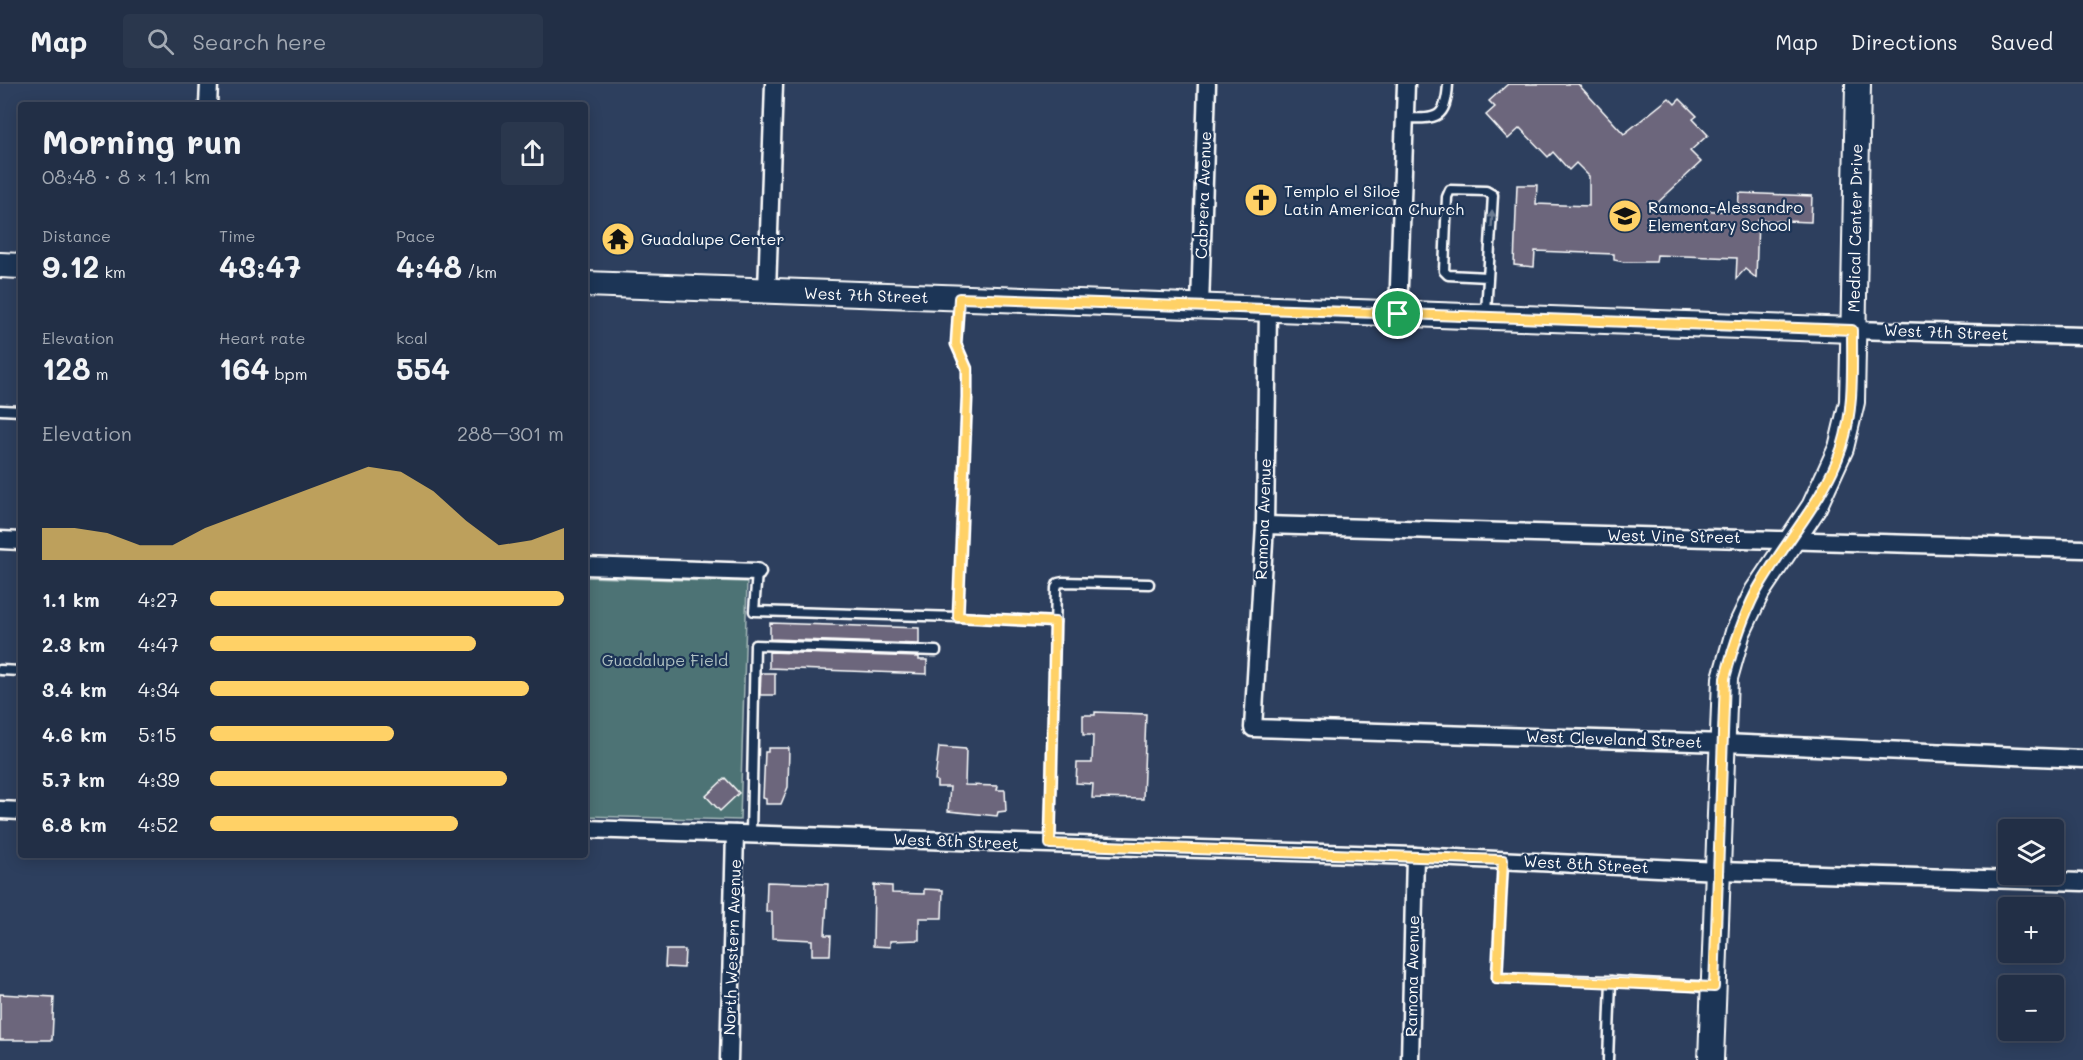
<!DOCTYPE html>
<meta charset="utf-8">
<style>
:root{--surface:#222f46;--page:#2a374d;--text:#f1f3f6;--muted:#a2a9b3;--line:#3f4a5f;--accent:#ffd166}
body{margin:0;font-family:Mali,sans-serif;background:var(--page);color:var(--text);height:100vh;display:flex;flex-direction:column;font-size:22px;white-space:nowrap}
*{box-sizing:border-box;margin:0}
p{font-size:20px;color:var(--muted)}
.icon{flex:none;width:33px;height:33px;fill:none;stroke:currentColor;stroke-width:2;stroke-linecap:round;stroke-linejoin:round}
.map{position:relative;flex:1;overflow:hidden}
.sheet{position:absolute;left:18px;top:18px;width:570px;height:756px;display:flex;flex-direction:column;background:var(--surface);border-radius:6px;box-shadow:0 3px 15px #0003,0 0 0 2px var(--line)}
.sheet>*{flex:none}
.tools{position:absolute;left:1998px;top:735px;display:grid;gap:12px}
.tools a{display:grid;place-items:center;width:66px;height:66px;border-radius:6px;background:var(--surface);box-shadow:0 3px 15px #0003,0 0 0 2px var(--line);font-size:30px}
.pin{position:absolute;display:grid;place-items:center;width:51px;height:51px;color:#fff;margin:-26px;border:3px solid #fff;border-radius:50%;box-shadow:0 2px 6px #0007}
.round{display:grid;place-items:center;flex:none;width:63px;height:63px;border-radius:6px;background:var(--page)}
.head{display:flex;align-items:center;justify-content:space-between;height:102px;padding:0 24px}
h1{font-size:33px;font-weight:700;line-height:45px}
.figures{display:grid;grid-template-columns:repeat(3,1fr);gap:9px;height:102px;padding:6px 24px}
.figures div{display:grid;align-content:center}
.figures b{font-size:30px;font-weight:700}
.figures small{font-size:16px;font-weight:400}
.figures p{font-size:16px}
.chart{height:168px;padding:12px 24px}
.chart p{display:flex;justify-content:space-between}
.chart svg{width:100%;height:108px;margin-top:6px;fill:var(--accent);opacity:.7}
ul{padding:0 24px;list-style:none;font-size:20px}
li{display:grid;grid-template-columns:96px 72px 1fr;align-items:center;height:45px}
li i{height:15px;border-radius:8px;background:var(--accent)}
header{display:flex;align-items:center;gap:36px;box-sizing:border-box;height:84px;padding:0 30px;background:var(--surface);border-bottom:2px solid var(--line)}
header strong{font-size:28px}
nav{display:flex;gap:33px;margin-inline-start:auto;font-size:21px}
.search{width:420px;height:54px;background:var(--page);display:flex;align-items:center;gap:15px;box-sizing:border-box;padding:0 21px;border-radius:6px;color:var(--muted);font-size:22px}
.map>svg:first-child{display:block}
</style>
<header>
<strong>Map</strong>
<div class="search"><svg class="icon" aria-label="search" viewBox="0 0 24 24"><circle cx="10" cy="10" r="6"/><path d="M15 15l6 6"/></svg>Search here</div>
<nav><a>Map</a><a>Directions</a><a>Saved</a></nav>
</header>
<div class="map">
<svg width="2083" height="976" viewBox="0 0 2083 976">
<rect width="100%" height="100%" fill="#2d3f5e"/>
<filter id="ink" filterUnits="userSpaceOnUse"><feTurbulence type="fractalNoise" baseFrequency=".0167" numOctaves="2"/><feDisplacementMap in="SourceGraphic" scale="12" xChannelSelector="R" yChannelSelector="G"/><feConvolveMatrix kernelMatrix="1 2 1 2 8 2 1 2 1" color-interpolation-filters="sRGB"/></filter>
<g filter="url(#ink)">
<polygon fill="#4e7375" stroke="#a6b9ba" stroke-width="1.5" points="585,493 747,498 740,736 585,732"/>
<g fill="#6c667b" stroke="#fff" stroke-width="1.5">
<polygon points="1508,0 1578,0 1624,50 1669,14 1675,20 1680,15 1697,32 1693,35 1708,51 1690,67 1701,78 1652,124 1738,128 1739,109 1812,112 1811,138 1758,136 1756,194 1745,185 1736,195 1737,174 1657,171 1656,178 1624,178 1614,176 1614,170 1535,167 1534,183 1514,181 1517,101 1537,101 1536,120 1589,122 1589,92 1576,79 1569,86 1553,68 1548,73 1520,44 1508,55 1486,31 1495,23 1489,17"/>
<polygon points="770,539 919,544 919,560 770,555"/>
<polygon points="769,568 919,573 919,576 927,576 927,590 769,584"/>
<polygon points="761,589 775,589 775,611 760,611"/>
<polygon points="1095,628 1146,630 1143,715 1092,714 1093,700 1076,699 1077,679 1092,679 1093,651 1083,651 1083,631 1095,631"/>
<polygon points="939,663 966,665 965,701 998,702 997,706 1005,706 1006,727 998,728 997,732 948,727 950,703 937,703 937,697 935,696"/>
<polygon points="768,664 789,664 788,703 781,720 766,720 766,715 763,714 765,668 768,668"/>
<polygon points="725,694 739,709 720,727 706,712"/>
<polygon points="767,798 828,800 825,851 831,851 830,871 812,871 812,856 772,854 772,828 766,828"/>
<polygon points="874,801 892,802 892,809 924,810 924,805 943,806 942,834 919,834 919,856 890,857 890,863 873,862"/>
<polygon points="666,866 685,866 684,884 665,883"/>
<polygon points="0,910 54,913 52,956 0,956"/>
</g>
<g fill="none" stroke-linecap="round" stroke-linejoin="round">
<defs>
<g id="lane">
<path d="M1405,34C1436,35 1446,36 1448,0"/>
<polyline points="1486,229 1493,111 1486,107 1450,106 1447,113 1444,187 1448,191 1488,193"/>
<polyline points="0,326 21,327"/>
<polyline points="757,488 754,527 958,533 967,313 967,285 956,260 959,215"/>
<polyline points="958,533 1055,538"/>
<polyline points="0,586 21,587"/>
<polyline points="751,750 755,561 936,567"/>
<polyline points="1050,760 1056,504 1058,499 1063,498 1149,500"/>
<polyline points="1503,776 1497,894 1611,897 1608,976"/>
<polyline points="1611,897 1712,903"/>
</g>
<g id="street">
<polyline points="208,21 209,0"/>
<polyline points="767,207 774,0"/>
<polyline points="1200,223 1207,0"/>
<polyline points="1268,226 1265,441 1253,644 1724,659 2083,675"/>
<polyline points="1398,230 1406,0"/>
<polyline points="1852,246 2083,252"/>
<polyline points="1265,441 2083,465"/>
<polyline points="0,456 21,457"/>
<polyline points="585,482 757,488"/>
<polyline points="0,726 21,727"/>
<polyline points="585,745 1415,772 1718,787 2083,798"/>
<polyline points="729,976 735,750"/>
<polyline points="1410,976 1415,772"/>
</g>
<g id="secondary">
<polyline points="0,181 21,182"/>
<polyline points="585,200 1852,246"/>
<polyline points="1711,976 1725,594 1738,548 1757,508 1814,423 1841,364 1852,318 1858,0"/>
</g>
</defs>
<use href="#lane" stroke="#fff" stroke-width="13"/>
<use href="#street" stroke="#fff" stroke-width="21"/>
<use href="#secondary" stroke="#fff" stroke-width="28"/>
<use href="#lane" stroke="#1d3557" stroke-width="8"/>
<use href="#street" stroke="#1d3557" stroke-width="16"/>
<use href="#secondary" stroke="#1d3557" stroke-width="24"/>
</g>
<defs><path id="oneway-solid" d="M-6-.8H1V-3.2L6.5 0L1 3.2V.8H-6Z" transform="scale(1.5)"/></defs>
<use fill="#6c7c92" href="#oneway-solid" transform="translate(1492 135) rotate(-87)"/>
</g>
<g fill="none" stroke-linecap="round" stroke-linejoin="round" filter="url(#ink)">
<defs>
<path id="route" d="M959,214L1852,246C1852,286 1854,325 1842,363C1824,418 1783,459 1756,508C1742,535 1733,564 1725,594L1714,903L1497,894L1503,776L1050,760L1055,538L958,533L967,313V285L956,260Z"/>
</defs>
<use href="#route" stroke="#fff" stroke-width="12"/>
<use href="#route" stroke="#ffd166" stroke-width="8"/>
</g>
<defs>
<symbol id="church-disc" viewBox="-11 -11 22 22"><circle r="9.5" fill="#ffd166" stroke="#1d3557"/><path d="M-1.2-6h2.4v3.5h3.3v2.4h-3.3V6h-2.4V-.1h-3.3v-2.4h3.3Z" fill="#111"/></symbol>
<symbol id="school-disc" viewBox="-11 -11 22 22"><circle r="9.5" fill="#ffd166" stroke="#1d3557"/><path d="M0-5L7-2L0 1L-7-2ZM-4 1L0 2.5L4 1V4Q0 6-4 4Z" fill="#111"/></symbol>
<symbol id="temple-disc" viewBox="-11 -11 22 22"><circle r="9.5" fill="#ffd166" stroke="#1d3557"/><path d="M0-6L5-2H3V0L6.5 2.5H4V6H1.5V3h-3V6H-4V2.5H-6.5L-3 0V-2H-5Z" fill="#111"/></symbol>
</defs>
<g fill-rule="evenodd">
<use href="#church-disc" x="1242" y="97" width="38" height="38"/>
<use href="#school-disc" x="1606" y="113" width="38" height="38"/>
<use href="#temple-disc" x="599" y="136" width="38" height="38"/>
</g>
<g text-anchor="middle" stroke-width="4.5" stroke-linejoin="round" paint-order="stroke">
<g font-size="16" fill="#fff" stroke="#1d3557" text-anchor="start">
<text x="1284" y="113">Templo el Siloe<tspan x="1284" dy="18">Latin American Church</tspan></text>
<text x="1648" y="129">Ramona-Alessandro<tspan x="1648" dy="18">Elementary School</tspan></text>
<text x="641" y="161">Guadalupe Center</text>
</g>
<g font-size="16" fill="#fff" stroke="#1d3557">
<text transform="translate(1203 111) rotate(-88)" y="6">Cabrera Avenue</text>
<text transform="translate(1855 144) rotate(-89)" y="6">Medical Center Drive</text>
<text transform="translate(866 211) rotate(2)" y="6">West 7th Street</text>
<text transform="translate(1946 248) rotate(2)" y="6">West 7th Street</text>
<text transform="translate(1263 435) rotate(-88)" y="6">Ramona Avenue</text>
<text transform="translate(1674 452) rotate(1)" y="6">West Vine Street</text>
<text transform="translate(1614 655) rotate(2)" y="6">West Cleveland Street</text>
<text transform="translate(956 757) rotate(2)" y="6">West 8th Street</text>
<text transform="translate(1586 780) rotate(3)" y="6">West 8th Street</text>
<text transform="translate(732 863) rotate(-88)" y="6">North Western Avenue</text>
<text transform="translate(1412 892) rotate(-89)" y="6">Ramona Avenue</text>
</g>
<g font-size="16" fill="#afc0c1" stroke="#1d3557">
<text x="665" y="582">Guadalupe Field</text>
</g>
</g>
</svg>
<div class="tools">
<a><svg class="icon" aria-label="layers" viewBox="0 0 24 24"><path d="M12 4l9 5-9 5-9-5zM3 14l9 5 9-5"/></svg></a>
<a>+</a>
<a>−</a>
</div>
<div class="pin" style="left:1398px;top:230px;background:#1e9e55"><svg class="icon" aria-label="arrive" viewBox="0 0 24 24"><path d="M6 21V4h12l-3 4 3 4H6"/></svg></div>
<section class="sheet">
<div class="head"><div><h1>Morning run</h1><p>08:48 · 8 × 1.1 km</p></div><a class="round"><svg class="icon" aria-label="share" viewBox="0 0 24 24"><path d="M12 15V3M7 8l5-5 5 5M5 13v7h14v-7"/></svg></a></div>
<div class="figures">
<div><p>Distance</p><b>9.12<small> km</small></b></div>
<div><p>Time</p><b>43:47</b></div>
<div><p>Pace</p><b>4:48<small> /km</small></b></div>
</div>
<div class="figures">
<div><p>Elevation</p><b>128<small> m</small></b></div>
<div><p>Heart rate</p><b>164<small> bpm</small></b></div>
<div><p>kcal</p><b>554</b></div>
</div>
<div class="chart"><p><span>Elevation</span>288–301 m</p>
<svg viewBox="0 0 160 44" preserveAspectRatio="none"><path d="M0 44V31L10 31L20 33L30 38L40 38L50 31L60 26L70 21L80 16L90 11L100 6L110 8L120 16L130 28L140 38L150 36L160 31V44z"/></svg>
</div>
<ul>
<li><b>1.1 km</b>4:27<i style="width:100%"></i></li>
<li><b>2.3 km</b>4:47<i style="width:75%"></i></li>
<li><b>3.4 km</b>4:34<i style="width:90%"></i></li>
<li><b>4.6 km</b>5:15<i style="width:52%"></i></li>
<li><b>5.7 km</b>4:39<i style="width:84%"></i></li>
<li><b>6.8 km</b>4:52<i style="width:70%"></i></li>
</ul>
</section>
</div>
